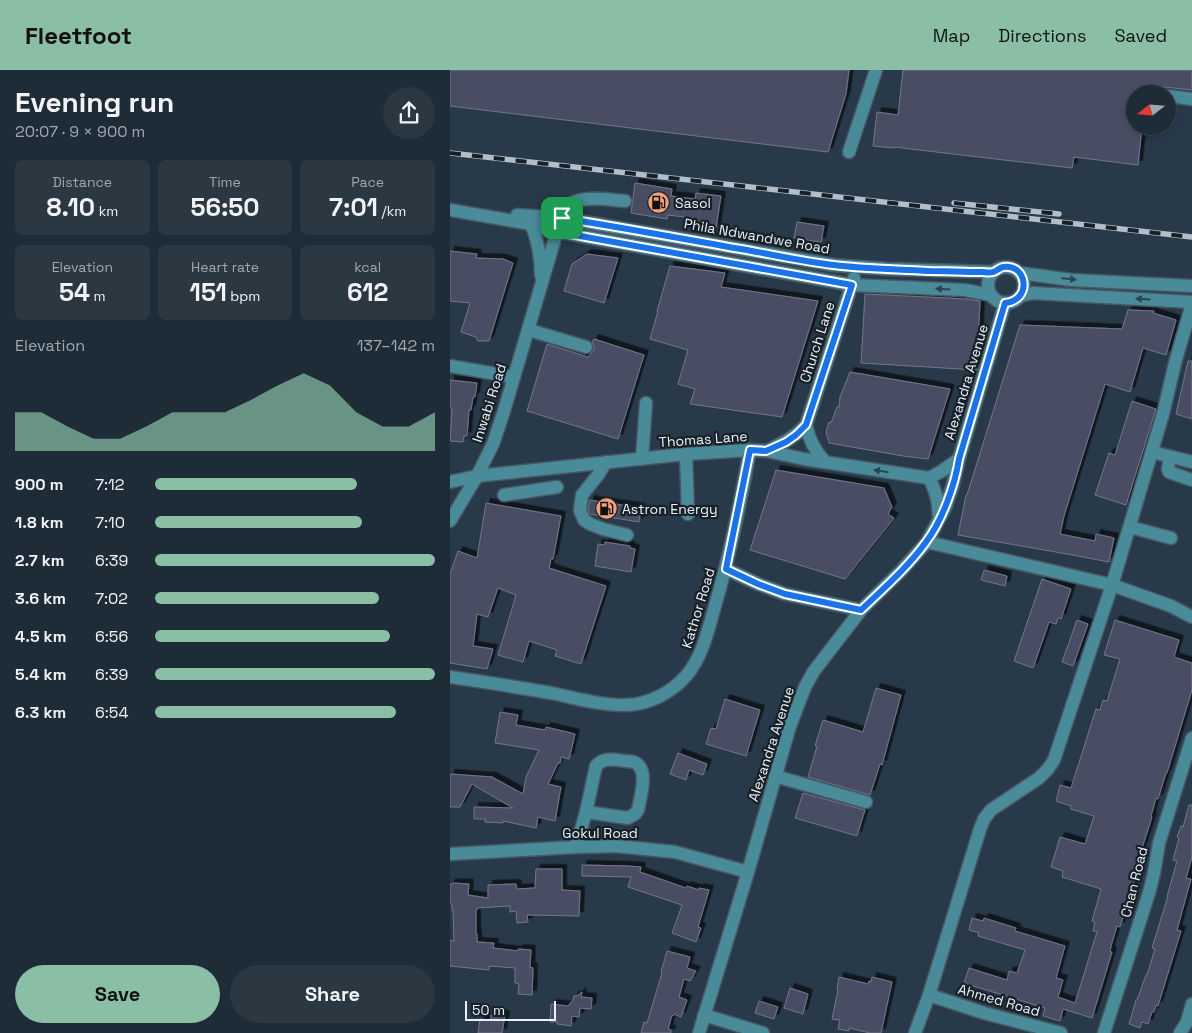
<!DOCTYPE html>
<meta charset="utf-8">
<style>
:root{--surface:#1e2c37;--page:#2b3842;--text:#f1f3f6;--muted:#a1a7ad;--line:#3c4852;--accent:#8abfa5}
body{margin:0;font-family:"Space Grotesk",sans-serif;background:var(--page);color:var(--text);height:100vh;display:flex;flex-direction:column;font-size:19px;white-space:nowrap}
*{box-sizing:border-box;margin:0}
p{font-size:16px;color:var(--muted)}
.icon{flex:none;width:28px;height:28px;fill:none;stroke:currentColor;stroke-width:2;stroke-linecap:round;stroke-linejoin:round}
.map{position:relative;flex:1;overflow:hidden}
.details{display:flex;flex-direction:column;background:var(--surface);width:450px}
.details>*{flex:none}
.needle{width:32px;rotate:253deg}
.controls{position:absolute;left:676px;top:15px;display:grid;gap:10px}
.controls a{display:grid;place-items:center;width:50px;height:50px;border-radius:50%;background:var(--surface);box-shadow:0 2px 8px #0003,0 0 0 1px var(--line);font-size:25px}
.scale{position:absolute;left:15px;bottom:12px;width:91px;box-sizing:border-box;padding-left:5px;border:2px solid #e7f2fc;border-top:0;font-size:14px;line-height:18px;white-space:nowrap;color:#e7f2fc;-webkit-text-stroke:4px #182027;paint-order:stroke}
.pin{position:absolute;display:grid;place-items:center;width:42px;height:42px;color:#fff;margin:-21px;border-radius:10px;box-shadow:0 2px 8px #0006}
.round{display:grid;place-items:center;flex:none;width:52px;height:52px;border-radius:26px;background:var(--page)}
.head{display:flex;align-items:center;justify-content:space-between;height:85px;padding:0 15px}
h1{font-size:28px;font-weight:700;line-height:38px}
.figures{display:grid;grid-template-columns:repeat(3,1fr);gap:8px;height:85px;padding:5px 15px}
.figures div{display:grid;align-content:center;border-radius:8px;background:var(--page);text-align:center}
.figures b{font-size:25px;font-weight:700}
.figures small{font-size:14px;font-weight:400}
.figures p{font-size:14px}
.chart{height:140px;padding:10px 15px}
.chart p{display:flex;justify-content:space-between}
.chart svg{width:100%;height:90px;margin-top:5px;fill:var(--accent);opacity:.7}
.primary-button{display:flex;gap:10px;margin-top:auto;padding:10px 15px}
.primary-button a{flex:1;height:58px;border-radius:30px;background:var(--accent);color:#111;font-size:20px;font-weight:700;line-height:58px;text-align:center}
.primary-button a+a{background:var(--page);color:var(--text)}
ul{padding:0 15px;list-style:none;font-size:16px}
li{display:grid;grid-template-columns:80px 60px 1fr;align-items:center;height:38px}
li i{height:12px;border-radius:6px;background:var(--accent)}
header{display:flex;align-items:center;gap:30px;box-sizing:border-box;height:70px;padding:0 25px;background:var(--accent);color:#111}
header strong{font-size:24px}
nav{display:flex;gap:28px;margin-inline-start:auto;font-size:18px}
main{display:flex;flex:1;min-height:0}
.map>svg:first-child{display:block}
</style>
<header>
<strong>Fleetfoot</strong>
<nav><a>Map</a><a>Directions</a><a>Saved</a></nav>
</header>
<main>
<section class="details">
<div class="head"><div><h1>Evening run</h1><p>20:07 · 9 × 900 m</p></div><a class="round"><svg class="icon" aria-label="share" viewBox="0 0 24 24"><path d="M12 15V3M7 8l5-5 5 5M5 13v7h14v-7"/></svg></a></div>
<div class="figures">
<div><p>Distance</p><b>8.10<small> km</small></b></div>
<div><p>Time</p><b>56:50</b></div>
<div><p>Pace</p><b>7:01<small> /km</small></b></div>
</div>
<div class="figures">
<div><p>Elevation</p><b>54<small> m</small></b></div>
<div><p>Heart rate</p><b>151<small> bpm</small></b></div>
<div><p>kcal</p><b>612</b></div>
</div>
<div class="chart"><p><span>Elevation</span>137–142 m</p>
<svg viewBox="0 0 160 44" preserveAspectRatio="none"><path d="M0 44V25L10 25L20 32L30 38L40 38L50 32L60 25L70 25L80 25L90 19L100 12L110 6L120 12L130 25L140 32L150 32L160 25V44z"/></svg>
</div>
<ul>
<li><b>900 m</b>7:12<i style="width:72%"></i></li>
<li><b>1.8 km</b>7:10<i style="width:74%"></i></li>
<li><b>2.7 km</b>6:39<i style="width:100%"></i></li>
<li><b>3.6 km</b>7:02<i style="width:80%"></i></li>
<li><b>4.5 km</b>6:56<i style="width:84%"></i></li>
<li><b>5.4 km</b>6:39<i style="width:100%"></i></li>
<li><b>6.3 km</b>6:54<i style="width:86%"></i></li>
</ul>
<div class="primary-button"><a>Save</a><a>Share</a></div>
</section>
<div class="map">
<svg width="742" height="963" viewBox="0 0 742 963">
<defs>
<filter id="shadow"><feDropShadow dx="4.5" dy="-4.5" stdDeviation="0" flood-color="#0009"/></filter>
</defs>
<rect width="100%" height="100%" fill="#283a49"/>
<g fill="#4a4e63" stroke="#72768c" filter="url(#shadow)">
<polygon points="0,0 399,0 396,24 378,82 0,36"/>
<polygon points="453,0 742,0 742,20 705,16 704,24 685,24 685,56 692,56 688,95 624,87 622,98 444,77 444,78 423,76 427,42 448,45"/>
<polygon points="185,113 222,119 221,126 245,129 246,123 271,126 266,158 242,154 243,148 218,145 217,149 181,143"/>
<polygon points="347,152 374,156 371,172 344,168"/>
<polygon points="0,181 27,184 26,188 53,189 63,193 39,271 28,271 26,267 11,262 20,233 0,231"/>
<polygon points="137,184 168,188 154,233 114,221 122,194"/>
<polygon points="220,196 275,203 271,217 368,231 332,347 240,334 245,319 228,314 238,280 200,269 208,241 207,241"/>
<polygon points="415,224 518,229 530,231 527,300 411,293"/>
<polygon points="678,240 704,241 703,243 726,250 716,285 693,278 680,322 655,314 614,446 610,464 645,471 646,464 664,468 659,492 606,482 508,465 516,425 517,425 570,255 672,259"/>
<polygon points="144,269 194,285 168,369 77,341 97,274 138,287 144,280 144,276 142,272"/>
<polygon points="738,291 742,291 742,349 726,344"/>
<polygon points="400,302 500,319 478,389 453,386 379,373 376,362 379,352 381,353 387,337 389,337 390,327"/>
<polygon points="0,310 27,313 25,327 23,327 21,340 19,340 17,366 14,366 13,372 0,371 2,338 0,338"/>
<polygon points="682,331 706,339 676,435 645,425 659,383 665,385"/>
<polygon points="326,400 434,418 442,437 438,444 444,448 395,509 300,480"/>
<polygon points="140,430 191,438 189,452 140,444 138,439"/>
<polygon points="36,433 111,446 103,489 101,489 99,498 156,516 131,594 105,586 107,580 79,571 73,592 48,585 66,525 48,518 38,547 27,544 23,576 43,579 37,599 0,593 0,504 8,481 27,488"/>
<polygon points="155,472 180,476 180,478 185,479 181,502 145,496 148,474 154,475"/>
<polygon points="534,500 557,506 555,516 531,510"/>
<polygon points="592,509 621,519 611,549 608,548 606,554 599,552 583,598 564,591"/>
<polygon points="627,550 638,554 623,596 612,592"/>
<polygon points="665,550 729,570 724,587 742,593 742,620 717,703 716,703 708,729 706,728 701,746 702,747 687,794 690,794 670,857 667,856 661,876 660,882 662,882 642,948 613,939 610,951 593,946 595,938 514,913 519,898 557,910 559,901 567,903 575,880 528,866 529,863 519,860 522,848 533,851 534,848 566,858 565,861 615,876 606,908 613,910 608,927 625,933 647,862 643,861 645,852 642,851 651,819 612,807 613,801 601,797 610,767 635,774 644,746 621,739 621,736 606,731 610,715 621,718 646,639 650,640 653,630 657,631 670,589 654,585"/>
<polygon points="426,618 451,625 432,695 430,694 420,725 358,707 367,676 365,676 373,650 413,662"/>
<polygon points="275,629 310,640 296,686 256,674 261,658 266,659"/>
<polygon points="50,642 68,645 66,655 95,660 96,657 125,664 119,689 111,687 110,693 108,693 98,714 111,717 105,751 88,747 86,758 53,751 53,753 35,752 35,749 24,749 24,737 63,738 22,714 10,737 0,737 0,704 42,707 73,724 76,707 89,680 45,673"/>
<polygon points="228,683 257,694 253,705 239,700 236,710 220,704"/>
<polygon points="353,723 415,740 407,766 345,748"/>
<polygon points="739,735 742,735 742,787 736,808 741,809 727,860 731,861 708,936 706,935 704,942 702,942 698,954 692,952 690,958 679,954 686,930 687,930 696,905 697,905 705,879 702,878 717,829 718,823 727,791 723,790 729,768 727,767 731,756 733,757"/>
<polygon points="132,795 177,796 191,797 190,802 236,818 237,816 249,820 249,818 259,820 248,857 251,858 246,872 222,863 232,835 178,817 181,807 132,806"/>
<polygon points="86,799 112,799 112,820 130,821 129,846 77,845 78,852 67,853 66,841 60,842 60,836 27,838 27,840 26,840 26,864 27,864 27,872 44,873 43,878 68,881 68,879 81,880 80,897 83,898 82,925 68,924 69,914 65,913 65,898 39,896 39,900 0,896 0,870 4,871 3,840 2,840 2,835 1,834 0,832 0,814 2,814 3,813 19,814 18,825 38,828 38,815 66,814 67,819 85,818"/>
<polygon points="217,881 240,887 237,898 246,901 240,911 234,909 229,927 237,930 231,947 224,944 223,946 222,945 218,959 221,960 221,963 191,963 194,952 197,953 212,903 211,902"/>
<polygon points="389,907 418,914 419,911 421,912 422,907 442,912 431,963 420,963 399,958 399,961 388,959 390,950 382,949 388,920 387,919"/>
<polygon points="340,918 358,924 353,944 334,938"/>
<polygon points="132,922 131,927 142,928 141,939 130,938 129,947 122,946 121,956 107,954 108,952 100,952 101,934 118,936 123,930 124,926 127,926"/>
<polygon points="309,931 328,937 324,949 305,943"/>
<polygon points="46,944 55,945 52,963 28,963 30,949 41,950 41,945 45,946"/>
</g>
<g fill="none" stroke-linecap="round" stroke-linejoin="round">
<defs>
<g id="minor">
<polyline points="718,26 742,29"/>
<polyline points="399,82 426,0"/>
<polyline points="0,140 81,154 97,160 131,166 402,215 515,220 541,225"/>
<polyline points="67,145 100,147 135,152 383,195 438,199 543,202"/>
<path d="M81,154C88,171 91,187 91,205"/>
<circle cx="556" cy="215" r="18"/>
<polyline points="570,203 622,210 742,216"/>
<polyline points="570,226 583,223 742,232"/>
<polyline points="79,260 136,277"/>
<polyline points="0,296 64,307"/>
<path d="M356,355C359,370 365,381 375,392"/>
<path d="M317,381C333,373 344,368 356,355L404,208"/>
<polyline points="702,382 742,392"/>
<polyline points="236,384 238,444"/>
<polyline points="720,387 718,399 719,402 742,410"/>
<polyline points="192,389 196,333"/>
<polyline points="156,392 148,405 132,425 130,440 134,450 140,454 153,459 177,465"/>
<path d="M479,408C487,424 488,430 489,448"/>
<polyline points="0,412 27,406 236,384 300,380 317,381 354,389 479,408 492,401 509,389"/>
<polyline points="54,425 107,417"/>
<path d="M0,451L27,406L43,374L54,341L111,148C113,145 115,140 117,137C127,124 160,130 175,131"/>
<polyline points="680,457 721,468"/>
<polyline points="477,472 662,515 721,536 742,547"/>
<polyline points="276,499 308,514 335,524 411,540"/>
<path d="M0,607C34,612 68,617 101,623C125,628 153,636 177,635C199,634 221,623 236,606C253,586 258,560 265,536C280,485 290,433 300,380"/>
<polyline points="325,706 416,732"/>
<path d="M126,777L136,742L146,696C152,689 159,689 168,690C172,691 179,691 184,692C200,699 190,727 188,740L185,744L178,748L136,742"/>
<polyline points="0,784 126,777 166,776 225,782 298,802"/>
<polyline points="479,925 534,943 611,963"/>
<polyline points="254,945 313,963"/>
<polyline points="249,963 298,802 340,656 355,617 364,601 411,540 450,502 477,472 495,438 503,415 509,389 555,233"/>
<polyline points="465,963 479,925 530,759 534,749 541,740 589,708 598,699 604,690 662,515 713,344 725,293 742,234"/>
<polyline points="654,963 699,823 704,803 709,773 742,668"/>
<polyline points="730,963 737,952 742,934"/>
</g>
</defs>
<use href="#minor" stroke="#475766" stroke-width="15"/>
<use href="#minor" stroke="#4a8b99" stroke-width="12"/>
<defs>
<g id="rail">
<polyline points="0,83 742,167"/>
<polyline points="504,133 609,144"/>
</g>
</defs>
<use href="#rail" stroke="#b2bfca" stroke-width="5.5"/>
<use href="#rail" stroke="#182027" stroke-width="4" stroke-dasharray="11" stroke-linecap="butt"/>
</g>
<defs><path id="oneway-solid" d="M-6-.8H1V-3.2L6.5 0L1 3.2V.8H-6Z" transform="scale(1.25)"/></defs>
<g fill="#2a454f">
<use href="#oneway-solid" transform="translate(619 209) rotate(5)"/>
<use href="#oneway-solid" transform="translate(493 219) rotate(-177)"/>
<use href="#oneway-solid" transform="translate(693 229) rotate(-177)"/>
<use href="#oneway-solid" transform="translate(431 401) rotate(-171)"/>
</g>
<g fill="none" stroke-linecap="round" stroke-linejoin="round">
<defs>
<path id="route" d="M112,148C175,158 239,170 302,181C329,186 357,192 384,195C415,199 447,199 479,201C496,201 514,202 532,202C535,202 540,203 543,202C547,201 549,198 553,197C577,193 583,230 555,233L509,389C505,415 492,451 476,472C458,497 433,519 411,540L335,524L308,514L276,499L300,380L316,381L336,372L346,365L356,355L402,215L108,162Z"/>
</defs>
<use href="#route" stroke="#fff" stroke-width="10"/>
<use href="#route" stroke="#1a73e8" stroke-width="6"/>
</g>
<defs>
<symbol id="fuel-disc" viewBox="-11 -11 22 22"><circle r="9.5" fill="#f1a17c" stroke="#182027"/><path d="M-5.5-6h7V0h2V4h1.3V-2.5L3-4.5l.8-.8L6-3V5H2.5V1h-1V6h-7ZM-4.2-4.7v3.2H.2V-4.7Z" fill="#111"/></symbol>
</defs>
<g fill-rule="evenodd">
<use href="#fuel-disc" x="196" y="120" width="25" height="25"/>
<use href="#fuel-disc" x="144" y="426" width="25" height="25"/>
</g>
<g text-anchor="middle" stroke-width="4.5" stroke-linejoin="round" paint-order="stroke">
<g font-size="14" fill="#e7f2fc" stroke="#182027" text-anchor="start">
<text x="225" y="138">Sasol</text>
<text x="172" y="444">Astron Energy</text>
</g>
<g font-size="14" fill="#e7f2fc" stroke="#182027">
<text transform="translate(307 166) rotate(10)" y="5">Phila Ndwandwe Road</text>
<text transform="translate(367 272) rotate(-72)" y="5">Church Lane</text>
<text transform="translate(516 312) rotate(-73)" y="5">Alexandra Avenue</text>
<text transform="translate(39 333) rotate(-72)" y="5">Inwabi Road</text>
<text transform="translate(253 369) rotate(-4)" y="5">Thomas Lane</text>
<text transform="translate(248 538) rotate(-73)" y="5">Kathor Road</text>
<text transform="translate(321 674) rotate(-72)" y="5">Alexandra Avenue</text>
<text x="150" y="768">Gokul Road</text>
<text transform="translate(684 812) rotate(-76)" y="5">Chan Road</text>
<text transform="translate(549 930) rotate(16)" y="5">Ahmed Road</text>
</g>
</g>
</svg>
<div class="controls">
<a><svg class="needle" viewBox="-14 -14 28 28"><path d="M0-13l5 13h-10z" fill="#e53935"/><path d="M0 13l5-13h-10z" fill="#a1a7ad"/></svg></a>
</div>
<div class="scale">50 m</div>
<div class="pin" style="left:112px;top:148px;background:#1e9e55"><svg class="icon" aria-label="arrive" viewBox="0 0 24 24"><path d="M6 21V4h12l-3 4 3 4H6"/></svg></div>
</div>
</main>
